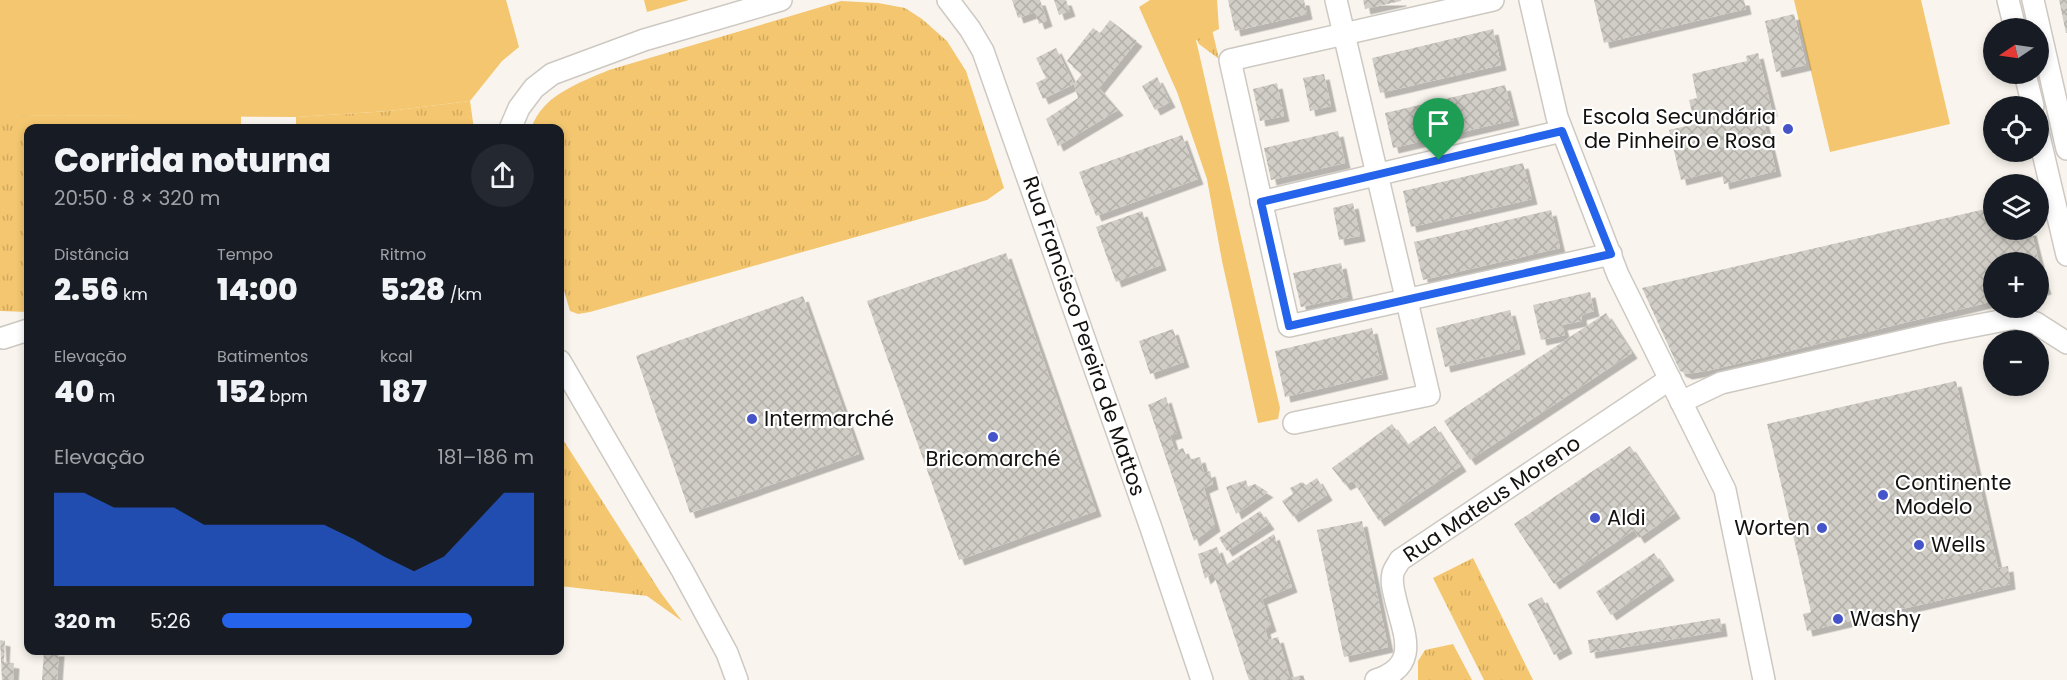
<!DOCTYPE html>
<html lang="pt">
<meta charset="utf-8">
<style>
:root{--surface:#171b24;--page:#242831;--text:#f1f3f6;--muted:#9ea1a6;--accent:#2563eb}
body{margin:0;font-family:Poppins,sans-serif;background:var(--page);color:var(--text);height:100vh;display:flex;flex-direction:column;font-size:22px;white-space:nowrap}
*{box-sizing:border-box;margin:0}
p{font-size:20px;color:var(--muted)}
.icon{flex:none;width:33px;height:33px;fill:none;stroke:currentColor;stroke-width:2;stroke-linecap:round;stroke-linejoin:round}
.map{position:relative;flex:1;overflow:hidden}
.side{position:absolute;left:24px;top:124px;width:540px;height:531px;display:flex;flex-direction:column;background:var(--surface);border-radius:12px;box-shadow:0 3px 9px #0003}
.side>*{flex:none}
.needle{width:39px;rotate:257deg}
.buttons{position:absolute;left:1983px;top:18px;display:grid;gap:12px}
.buttons a{display:grid;place-items:center;width:66px;height:66px;border-radius:50%;background:var(--surface);box-shadow:0 3px 9px #0003;font-size:30px}
.pin{position:absolute;display:grid;place-items:center;width:51px;height:51px;color:#fff;margin:-62px -26px;border-radius:50% 50% 50% 0;rotate:-45deg;box-shadow:0 0 6px #0007}
.pin .icon{rotate:45deg}
.round{display:grid;place-items:center;flex:none;width:63px;height:63px;border-radius:32px;background:var(--page)}
.overview{display:flex;align-items:center;justify-content:space-between;height:102px;padding:0 30px}
h1{font-size:33px;font-weight:800;line-height:45px}
.figures{display:grid;grid-template-columns:repeat(3,1fr);gap:9px;height:102px;padding:6px 30px}
.figures div{display:grid;align-content:center}
.figures b{font-size:30px;font-weight:800}
.figures small{font-size:16px;font-weight:400}
.figures p{font-size:16px}
.chart{height:168px;padding:12px 30px}
.chart p{display:flex;justify-content:space-between}
.chart svg{width:100%;height:108px;margin-top:6px;fill:var(--accent);opacity:.7}
ul{padding:0 30px;list-style:none;font-size:20px}
li{display:grid;grid-template-columns:96px 72px 1fr;align-items:center;height:45px}
li i{height:15px;border-radius:8px;background:var(--accent)}
.map>svg:first-child{display:block}
</style>
<div class="map">
<svg width="2067" height="680" viewBox="0 0 2067 680">
<defs>
<pattern id="grass-tufts" width="24" height="20" patternUnits="userSpaceOnUse" patternTransform="scale(1.5)"><rect width="24" height="20" fill="#f3c66f"/><path d="M3 7l-1-3M5 7V3M7 7l1-3M15 17l-1-3M17 17v-4M19 17l1-3" fill="none" stroke="#cfa95f"/></pattern>
<pattern id="building-cross-hatch" width="8" height="8" patternUnits="userSpaceOnUse" patternTransform="scale(1.5)"><rect width="8" height="8" fill="#d1cec7"/><path d="M0 0l8 8M0 8l8-8" fill="none" stroke="#b3b0aa"/></pattern>
<filter id="shadow"><feDropShadow dx="5.5" dy="5.5" stdDeviation="0" flood-color="#0004"/></filter>
</defs>
<rect width="100%" height="100%" fill="#f9f5ee"/>
<g fill="url(#grass-tufts)">
<polygon points="1205,0 1219,59 1199,44 1185,19"/>
<path d="M841,1L878,3L905,8L922,19L947,41L966,71L1004,188L987,200L590,312L578,314L570,311L560,277V129H531C542,95 579,83 609,70Z"/>
<polygon points="470,101 474,129 296,129 296,117 389,111"/>
<polygon points="0,115 241,116 241,129 28,129 28,312 0,311"/>
<polygon points="560,435 661,593 682,621 647,596 560,586"/>
<polygon points="1473,558 1533,680 1484,680 1433,578"/>
<polygon points="1453,644 1472,680 1418,680 1418,661 1425,650"/>
</g>
<g fill="#f3c66f">
<polygon points="0,0 506,0 519,47 502,61 470,101 389,111 296,117 0,115"/>
<polygon points="644,0 689,0 647,12"/>
<polygon points="1150,0 1217,0 1219,29 1196,40 1280,408 1278,419 1258,423 1222,261 1207,179 1177,92 1139,7"/>
<polygon points="1794,0 1921,0 1950,124 1830,152"/>
</g>
<g fill="url(#building-cross-hatch)" filter="url(#shadow)">
<polygon points="1012,0 1040,0 1047,21 1039,24 1035,12 1018,18"/>
<polygon points="1054,0 1066,0 1070,11 1059,15"/>
<polygon points="1228,0 1304,0 1307,14 1235,31"/>
<polygon points="1363,0 1401,0 1401,1 1365,9"/>
<polygon points="1594,0 1744,0 1746,9 1604,43"/>
<polygon points="2059,0 2067,0 2067,33 2066,33"/>
<polygon points="1794,14 1806,65 1776,72 1765,21"/>
<polygon points="1110,20 1137,41 1099,88 1118,110 1058,146 1046,119 1078,98 1074,84 1043,99 1036,83 1046,78 1036,58 1056,48 1074,84 1082,74 1067,61 1093,28 1100,33"/>
<polygon points="1493,29 1501,65 1380,93 1372,58"/>
<polygon points="1758,53 1772,111 1762,114 1776,171 1724,184 1721,170 1681,180 1669,130 1695,124 1689,100 1697,98 1692,74 1747,61 1746,56"/>
<polygon points="1324,74 1331,106 1310,111 1303,78"/>
<polygon points="1157,77 1170,102 1155,110 1142,86"/>
<polygon points="1277,83 1284,116 1260,121 1253,89"/>
<polygon points="1505,85 1514,120 1393,148 1385,113"/>
<polygon points="1338,131 1345,163 1271,180 1264,148"/>
<polygon points="1182,135 1198,179 1096,216 1079,172"/>
<polygon points="1523,163 1532,199 1411,227 1403,191"/>
<polygon points="1353,203 1360,236 1339,240 1333,208"/>
<polygon points="1994,207 1994,230 2031,230 2039,262 1994,262 1994,301 1711,370 1687,374 1680,371 1642,288"/>
<polygon points="1551,210 1560,248 1423,280 1414,242"/>
<polygon points="1142,211 1161,265 1116,282 1096,227"/>
<polygon points="1006,253 1096,511 959,560 867,301"/>
<polygon points="1341,263 1348,297 1301,307 1293,273"/>
<polygon points="2038,263 2046,289 2038,291"/>
<polygon points="1590,292 1594,311 1581,315 1582,321 1562,325 1565,335 1541,340 1533,305"/>
<polygon points="803,296 859,454 690,513 636,356"/>
<polygon points="1510,310 1520,349 1445,367 1436,328"/>
<polygon points="1606,313 1632,353 1470,460 1444,421"/>
<polygon points="1372,328 1383,374 1285,397 1275,351"/>
<polygon points="1173,329 1184,362 1150,374 1139,341"/>
<polygon points="1956,381 1998,568 2008,566 2010,584 1807,631 1803,614 1811,612 1767,424"/>
<polygon points="1166,397 1177,433 1170,435 1175,451 1183,448 1188,460 1200,457 1204,473 1210,471 1213,484 1204,488 1215,526 1194,541 1148,405"/>
<polygon points="1392,424 1407,445 1435,426 1461,466 1379,521 1353,481 1345,485 1332,468"/>
<polygon points="1630,446 1675,513 1639,538 1634,530 1554,584 1514,524"/>
<polygon points="1317,478 1327,495 1293,517 1282,501 1293,494 1290,488 1302,482 1306,485"/>
<polygon points="1246,480 1248,487 1255,484 1268,492 1236,514 1226,487"/>
<polygon points="1260,511 1269,524 1227,551 1219,538"/>
<polygon points="1362,521 1388,647 1344,657 1317,530"/>
<polygon points="1274,534 1292,587 1262,599 1271,626 1265,629 1268,640 1278,637 1290,678 1303,675 1305,680 1249,680 1213,572 1205,579 1198,554 1217,547 1224,566"/>
<polygon points="1654,553 1669,575 1611,615 1596,592"/>
<polygon points="1542,597 1567,648 1554,655 1528,604"/>
<polygon points="1720,618 1722,631 1590,653 1588,640"/>
<polygon points="0,640 5,641 4,662 14,663 13,680 2,680"/>
<polygon points="44,651 59,651 57,680 42,680"/>
</g>
<g fill="none" stroke-linecap="round" stroke-linejoin="round">
<defs>
<g id="minor">
<polyline points="948,0 970,29 983,51 1151,528 1202,680"/>
<polyline points="1493,0 1230,60 1289,326 1611,254"/>
<polyline points="1530,0 1557,117 1618,275 1725,490 1764,680"/>
<polyline points="2008,0 2015,28"/>
<polyline points="2033,0 2067,149"/>
<polyline points="2025,74 2033,106"/>
<polyline points="510,129 519,108 534,88 552,74 644,40 781,0"/>
<polyline points="2038,132 2067,255"/>
<polyline points="1261,202 1562,131"/>
<polyline points="3,338 28,330"/>
<polyline points="560,361 682,570 727,653 737,680"/>
<polyline points="1681,402 1721,383 1938,333 2015,318 2036,323 2067,343"/>
<polyline points="1294,423 1429,395 1336,0"/>
<path d="M1376,680C1422,665 1403,633 1395,597C1393,589 1391,581 1393,573C1394,569 1398,564 1400,560L1670,379"/>
</g>
</defs>
<use href="#minor" stroke="#cdc9c2" stroke-width="24"/>
<use href="#minor" stroke="#fff" stroke-width="21"/>
</g>
<g fill="none" stroke-linecap="round" stroke-linejoin="round">
<defs>
<polygon id="route" points="1562,131 1611,254 1289,326 1261,202"/>
</defs>
<use href="#route" stroke="#fff" stroke-width="12"/>
<use href="#route" stroke="#2563eb" stroke-width="8"/>
</g>
<g fill="#4555c9" stroke="#fff" stroke-width="2">
<circle cx="1788" cy="129" r="6"/>
<circle cx="752" cy="419" r="6"/>
<circle cx="993" cy="437" r="6"/>
<circle cx="1883" cy="495" r="6"/>
<circle cx="1595" cy="518" r="6"/>
<circle cx="1822" cy="528" r="6"/>
<circle cx="1919" cy="545" r="6"/>
<circle cx="1838" cy="619" r="6"/>
</g>
<g text-anchor="middle" stroke-width="4.5" stroke-linejoin="round" paint-order="stroke">
<g font-size="21" fill="#141210" stroke="#fff" text-anchor="start">
<text x="1776" y="124" text-anchor="end">Escola Secundária<tspan x="1776" dy="24">de Pinheiro e Rosa</tspan></text>
<text x="764" y="426">Intermarché</text>
<text x="993" y="466" text-anchor="middle">Bricomarché</text>
<text x="1895" y="490">Continente<tspan x="1895" dy="24">Modelo</tspan></text>
<text x="1607" y="525">Aldi</text>
<text x="1810" y="535" text-anchor="end">Worten</text>
<text x="1931" y="552">Wells</text>
<text x="1850" y="626">Washy</text>
</g>
<g font-size="21" fill="#141210" stroke="#fff">
<text transform="translate(1084 336) rotate(71)" y="7">Rua Francisco Pereira de Mattos</text>
<text transform="translate(1492 499) rotate(-34)" y="7">Rua Mateus Moreno</text>
</g>
</g>
</svg>
<div class="buttons">
<a><svg class="needle" viewBox="-14 -14 28 28"><path d="M0-13l5 13h-10z" fill="#e53935"/><path d="M0 13l5-13h-10z" fill="#9ea1a6"/></svg></a>
<a><svg class="icon" aria-label="locate" viewBox="0 0 24 24"><circle cx="12" cy="12" r="6"/><path d="M12 2v4M12 18v4M2 12h4M18 12h4"/></svg></a>
<a><svg class="icon" aria-label="layers" viewBox="0 0 24 24"><path d="M12 4l9 5-9 5-9-5zM3 14l9 5 9-5"/></svg></a>
<a>+</a>
<a>−</a>
</div>
<div class="pin" style="left:1439px;top:160px;background:#1e9e55"><svg class="icon" aria-label="arrive" viewBox="0 0 24 24"><path d="M6 21V4h12l-3 4 3 4H6"/></svg></div>
<section class="side">
<div class="overview"><div><h1>Corrida noturna</h1><p>20:50 · 8 × 320 m</p></div><a class="round"><svg class="icon" aria-label="share" viewBox="0 0 24 24"><path d="M12 15V3M7 8l5-5 5 5M5 13v7h14v-7"/></svg></a></div>
<div class="figures">
<div><p>Distância</p><b>2.56<small> km</small></b></div>
<div><p>Tempo</p><b>14:00</b></div>
<div><p>Ritmo</p><b>5:28<small> /km</small></b></div>
</div>
<div class="figures">
<div><p>Elevação</p><b>40<small> m</small></b></div>
<div><p>Batimentos</p><b>152<small> bpm</small></b></div>
<div><p>kcal</p><b>187</b></div>
</div>
<div class="chart"><p><span>Elevação</span>181–186 m</p>
<svg viewBox="0 0 160 44" preserveAspectRatio="none"><path d="M0 44V6L10 6L20 12L30 12L40 12L50 19L60 19L70 19L80 19L90 19L100 25L110 32L120 38L130 32L140 19L150 6L160 6V44z"/></svg>
</div>
<ul>
<li><b>320 m</b>5:26<i style="width:80%"></i></li>
</ul>
</section>
</div>
